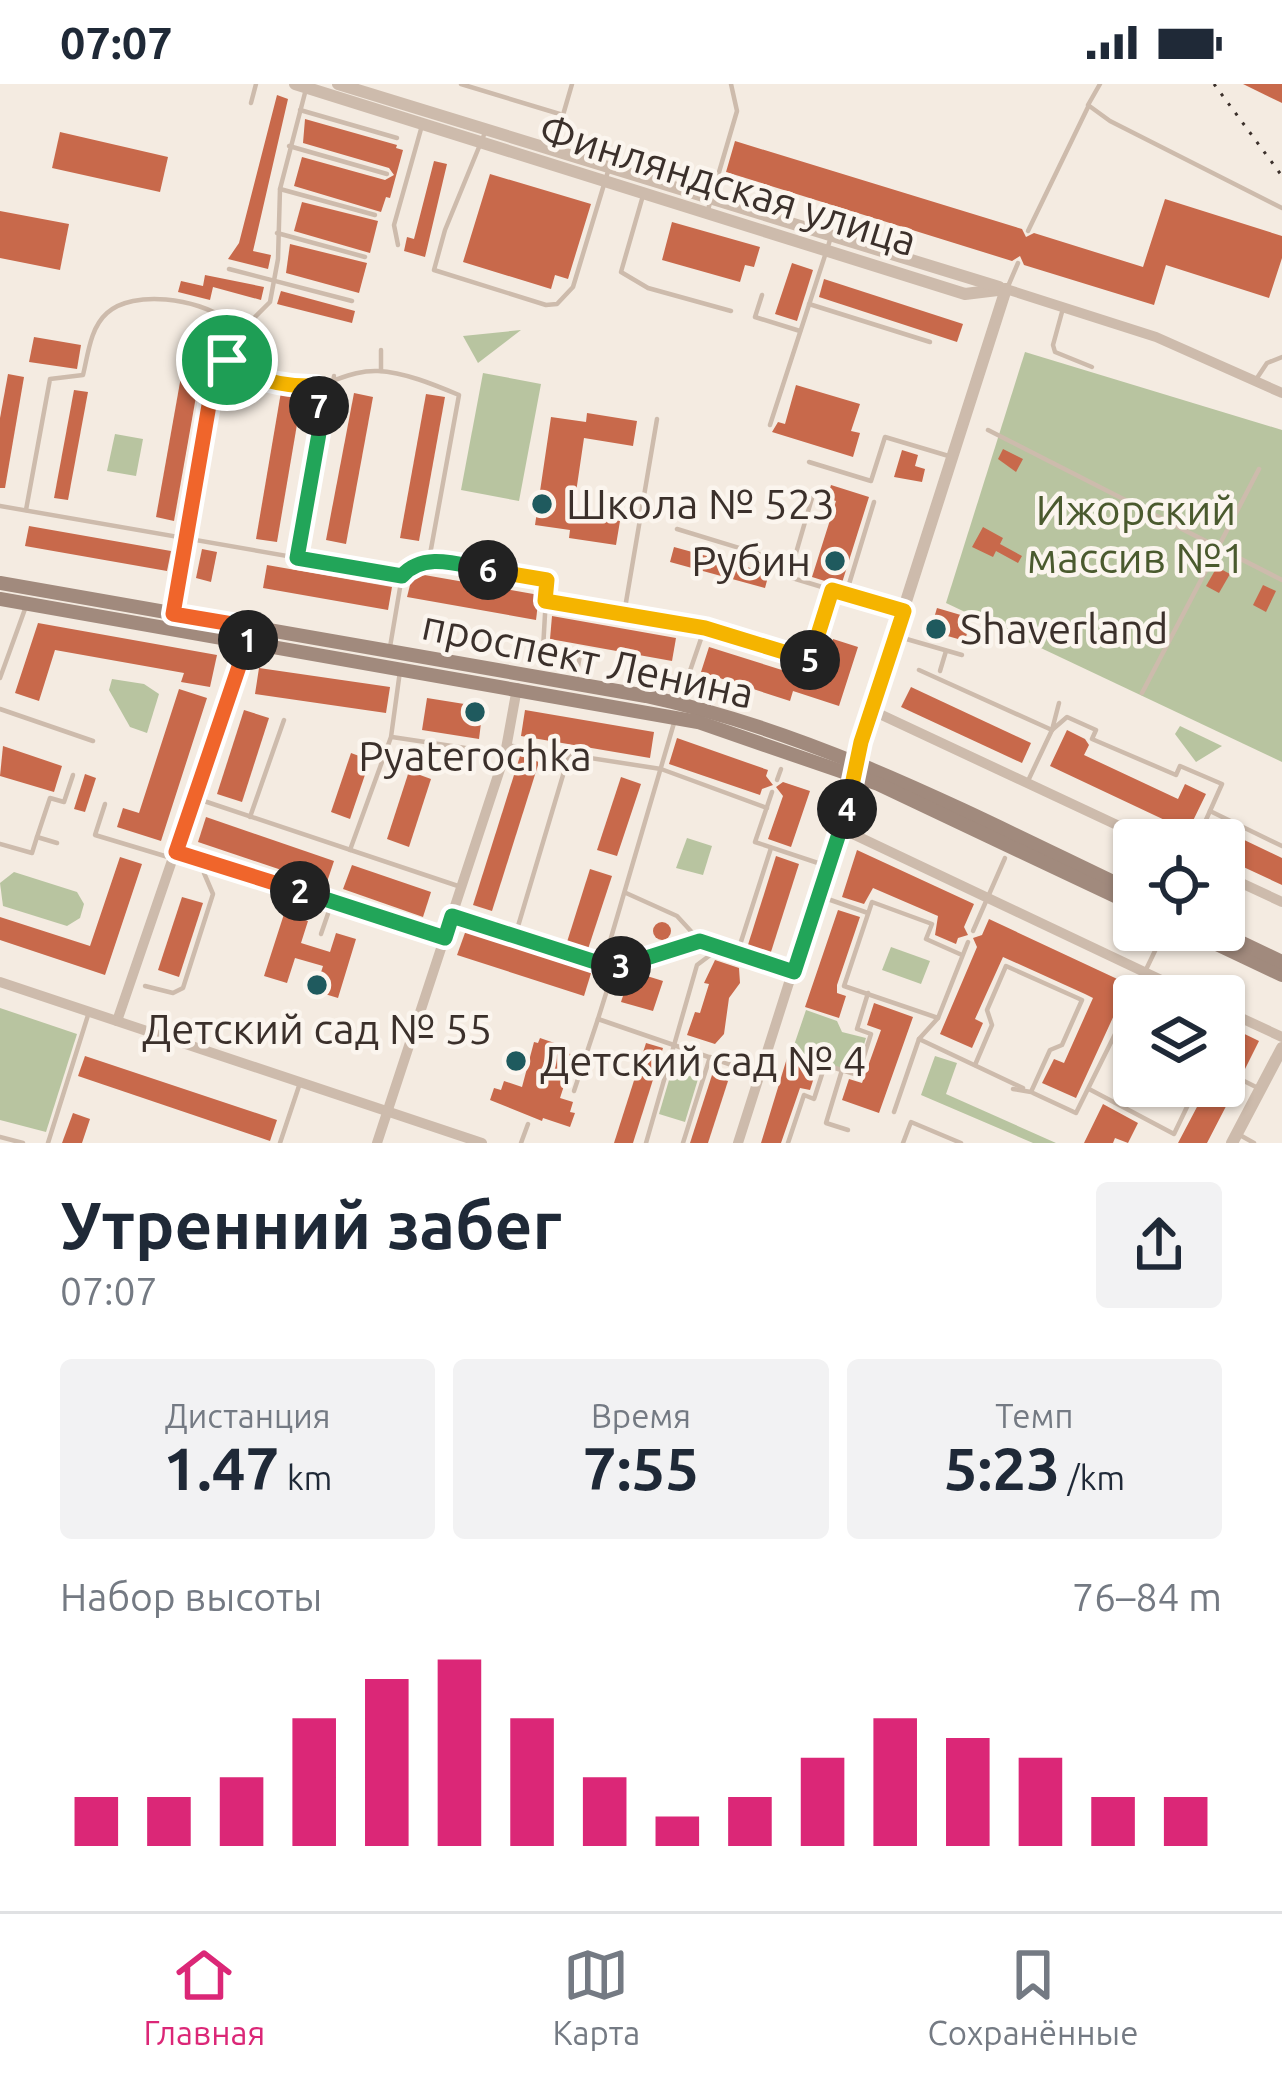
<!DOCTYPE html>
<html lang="ru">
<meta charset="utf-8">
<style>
:root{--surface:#fff;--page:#f2f2f3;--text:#1f2937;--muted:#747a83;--line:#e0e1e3;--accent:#db2777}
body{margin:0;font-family:Ubuntu,sans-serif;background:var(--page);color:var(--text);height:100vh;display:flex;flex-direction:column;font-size:45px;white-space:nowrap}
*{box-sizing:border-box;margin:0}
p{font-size:39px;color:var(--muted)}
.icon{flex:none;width:66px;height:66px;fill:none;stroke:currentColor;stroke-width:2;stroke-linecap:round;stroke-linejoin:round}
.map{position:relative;height:1059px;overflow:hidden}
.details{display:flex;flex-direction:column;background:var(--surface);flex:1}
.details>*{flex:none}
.fabs{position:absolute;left:1113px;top:735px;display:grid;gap:24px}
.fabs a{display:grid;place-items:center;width:132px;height:132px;border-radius:12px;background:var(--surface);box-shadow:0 3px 9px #0004;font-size:60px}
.pin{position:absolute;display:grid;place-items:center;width:102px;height:102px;color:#fff;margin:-51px;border:6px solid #fff;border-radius:50%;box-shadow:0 3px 12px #0007}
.km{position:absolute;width:60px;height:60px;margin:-30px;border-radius:50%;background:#222;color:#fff;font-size:33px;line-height:60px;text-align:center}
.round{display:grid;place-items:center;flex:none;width:126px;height:126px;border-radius:12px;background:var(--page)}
.head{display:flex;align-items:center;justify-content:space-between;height:204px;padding:0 60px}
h1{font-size:66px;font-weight:700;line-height:90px}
.metrics{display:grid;grid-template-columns:repeat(3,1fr);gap:18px;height:204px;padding:12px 60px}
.metrics div{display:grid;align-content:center;border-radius:12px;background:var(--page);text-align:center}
.metrics b{font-size:60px;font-weight:700}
.metrics small{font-size:33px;font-weight:400}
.metrics p{font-size:33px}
.chart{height:336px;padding:24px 60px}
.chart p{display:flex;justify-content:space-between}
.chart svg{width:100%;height:216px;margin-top:12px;stroke:var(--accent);stroke-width:6}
.status{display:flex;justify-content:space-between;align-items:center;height:84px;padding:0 60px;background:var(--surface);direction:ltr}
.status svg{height:33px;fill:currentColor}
.menu{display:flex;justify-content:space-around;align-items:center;height:168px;border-top:3px solid var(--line);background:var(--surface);font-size:33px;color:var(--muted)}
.menu a{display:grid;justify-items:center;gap:6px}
.menu .on{color:var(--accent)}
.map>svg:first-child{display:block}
</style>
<div class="status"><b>07:07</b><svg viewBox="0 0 49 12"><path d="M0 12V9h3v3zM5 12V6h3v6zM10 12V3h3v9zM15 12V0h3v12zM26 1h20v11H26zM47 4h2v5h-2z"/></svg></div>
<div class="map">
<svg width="1282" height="1059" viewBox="0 0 1282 1059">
<rect width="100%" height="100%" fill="#f4ebe1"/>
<g fill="#b8c4a0">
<polygon points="521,246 478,279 463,252"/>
<polygon points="1025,268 1282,346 1282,678 946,519"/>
<polygon points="483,289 541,300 519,417 461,406"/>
<polygon points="115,350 143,355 136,392 107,387"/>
<polygon points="112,595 144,600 159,610 147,649 130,643 109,606"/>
<polygon points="1180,642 1222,662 1196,678 1175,650"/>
<polygon points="687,754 712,762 703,791 676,784"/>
<polygon points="14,788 77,808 84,820 80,834 67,842 3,822 0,799"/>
<polygon points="891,863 930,877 921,900 882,886"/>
<polygon points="0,924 77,950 46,1048 0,1036"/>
<polygon points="806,926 837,937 842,948 866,954 855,989 790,973"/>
<polygon points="935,972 957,979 946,1010 1056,1059 1033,1059 921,1011"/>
<polygon points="672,986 698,995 685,1038 659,1030"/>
</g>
<g fill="#c8694b">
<polygon points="1243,0 1282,0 1282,19"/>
<polygon points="277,11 288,15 253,167 271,171 268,185 228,175 239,159"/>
<polygon points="305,35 397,61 396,64 403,66 390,114 386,113 381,128 294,102 302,73 385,96 394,91 389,84 303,59"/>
<polygon points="60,48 168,73 160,108 52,84"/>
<polygon points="735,57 1022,145 1026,153 1034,149 1143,183 1165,115 1282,152 1282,174 1269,214 1166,181 1154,221 1024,181 1020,172 1012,177 726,88"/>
<polygon points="434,77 447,80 425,173 404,167 407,153 414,155"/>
<polygon points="490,90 591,120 568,195 555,191 551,205 463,178"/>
<polygon points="302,118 378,137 370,169 294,147"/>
<polygon points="0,127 69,140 60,186 0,174"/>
<polygon points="672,138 760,163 754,183 745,181 740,198 662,176"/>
<polygon points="290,160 367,179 359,209 286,189"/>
<polygon points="792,179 813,186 797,237 775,230"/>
<polygon points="205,191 264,203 261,216 213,203 210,216 178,208 181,197 203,202"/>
<polygon points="824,195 963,240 957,258 819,213"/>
<polygon points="281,207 355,227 352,239 277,220"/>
<polygon points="34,253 81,261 77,285 29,278"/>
<polygon points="182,287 200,290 174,437 156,433"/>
<polygon points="8,290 24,293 5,404 0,404 0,334"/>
<polygon points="796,301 860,320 851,347 860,349 853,373 772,348 778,338 785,340"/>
<polygon points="74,306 88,308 68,416 54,414"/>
<polygon points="281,308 302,311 277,458 256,455"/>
<polygon points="354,309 373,313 346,460 326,456"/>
<polygon points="426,310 445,313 419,457 400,454"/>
<polygon points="587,329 637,337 633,362 584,354 573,429 620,437 616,461 569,454 570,446 535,441 551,333 586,338"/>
<polygon points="1003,365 1023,375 1016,388 998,375"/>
<polygon points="902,366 918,371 915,382 925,385 922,398 894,393"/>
<polygon points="831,401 869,413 841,502 812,493 836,417 827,414"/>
<polygon points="29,442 171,467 167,487 25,462"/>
<polygon points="983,443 1003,454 1000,460 1022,472 1018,479 996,467 993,473 972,463"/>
<polygon points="674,463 769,489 765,504 670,478"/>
<polygon points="202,465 217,468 211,498 196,494"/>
<polygon points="267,481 392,503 388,526 263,504"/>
<polygon points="1217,483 1230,490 1219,509 1206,502"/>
<polygon points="413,489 539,511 536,536 407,513"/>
<polygon points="1263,501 1276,507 1266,528 1253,521"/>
<polygon points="937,524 971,534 965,557 930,547"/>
<polygon points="552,532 676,554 672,577 550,555"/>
<polygon points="38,539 217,571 210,603 181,598 184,589 55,566 39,617 15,609"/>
<polygon points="833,555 858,563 839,622 793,607 790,617 701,588 709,563 798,591 797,596 818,603"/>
<polygon points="259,584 390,603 386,629 255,610"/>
<polygon points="911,603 1031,659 1022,679 901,623"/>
<polygon points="179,605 207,614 161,757 117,743 123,724 139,729"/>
<polygon points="427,614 483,623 479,655 422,646"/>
<polygon points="244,626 269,634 242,718 217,710"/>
<polygon points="525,626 654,648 650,674 521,652"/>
<polygon points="1067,646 1085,655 1089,661 1084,671 1178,715 1185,700 1206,710 1188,747 1050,682"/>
<polygon points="677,654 768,686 766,692 773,701 762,705 760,711 669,680"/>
<polygon points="3,662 62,682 54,708 0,692"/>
<polygon points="351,669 370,676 350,735 331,728"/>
<polygon points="520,672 539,678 492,827 473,821"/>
<polygon points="409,687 431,695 409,763 387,755"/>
<polygon points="85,690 96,694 85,728 74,725"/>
<polygon points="621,693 641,700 617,772 597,766"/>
<polygon points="783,698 810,707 791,763 768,755 783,712 776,703"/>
<polygon points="206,733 334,777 326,801 198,758"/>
<polygon points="1215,742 1282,774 1282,801 1224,774 1224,756 1209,756"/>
<polygon points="857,766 974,820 964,843 968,851 958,854 956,860 935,851 938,832 873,804 864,820 842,813"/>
<polygon points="776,772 799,780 770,871 747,864"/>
<polygon points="120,773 142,780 105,891 0,856 0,833 90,862"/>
<polygon points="352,781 431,808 423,833 343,805"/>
<polygon points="590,785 612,792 588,865 567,858"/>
<polygon points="182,813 203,819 179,893 158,886"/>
<polygon points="838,826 860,833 837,901 837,909 846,912 839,934 805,923"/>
<polygon points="284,830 308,837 301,859 330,868 336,849 356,855 338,914 315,907 323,882 295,874 287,899 264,892"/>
<polygon points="989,835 1128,900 1120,917 1124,925 1115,929 1076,1014 1042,999 1054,975 1064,979 1093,914 1085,910 1003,873 975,935 983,939 972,964 940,950 977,863 973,854 982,851"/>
<circle cx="662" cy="847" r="9"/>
<polygon points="466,846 592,886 584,912 457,871"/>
<polygon points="715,876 739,884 740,899 729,914 724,950 715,960 687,951 695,928 700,929 709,900 704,899"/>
<polygon points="631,887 663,897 653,927 621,918"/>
<polygon points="874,919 913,933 879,1029 842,1016 849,995 862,999 881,946 867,941"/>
<polygon points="1224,940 1259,957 1243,989 1234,993 1237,1001 1207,1059 1178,1059 1208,1002 1224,1002"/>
<polygon points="540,954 569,964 567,969 574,971 560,1014 573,1018 570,1028 575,1029 570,1043 543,1034 542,1037 490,1016 494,1004 501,1006 504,997 522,1003 534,958 538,959"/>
<polygon points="646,959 663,964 633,1059 614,1059"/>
<polygon points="85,972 277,1036 270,1057 78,992"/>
<polygon points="787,974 817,984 810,1006 800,1004 781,1059 761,1059"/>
<polygon points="712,991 728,997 708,1059 690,1059"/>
<polygon points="1103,1020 1138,1039 1128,1059 1115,1054 1113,1059 1084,1059"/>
<polygon points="73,1029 90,1035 82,1059 62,1059"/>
</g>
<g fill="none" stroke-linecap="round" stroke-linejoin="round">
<g stroke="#cdbbac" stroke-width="4.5">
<polyline points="461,0 563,31 572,0"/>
<polyline points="1100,0 1088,21 1110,37 1282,124"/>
<polyline points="251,19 256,0"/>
<polyline points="300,26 397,54"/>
<polyline points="486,46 445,146 434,186 546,221 557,220 573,203 609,84"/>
<polyline points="289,62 387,90"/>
<polyline points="280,105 375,131"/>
<polyline points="642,115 621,188 648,204 731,227"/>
<polyline points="707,129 737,27 731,0"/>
<polyline points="1028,147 1088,23"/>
<polyline points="277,149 365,173"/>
<polyline points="398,161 394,141 421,45"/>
<polyline points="229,185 352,217"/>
<polyline points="1009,200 1018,179"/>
<polyline points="762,211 755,233 800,247"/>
<polyline points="809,220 930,258"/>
<polyline points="1062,228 1053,261 1055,268 1092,283"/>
<polyline points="227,246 247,241 270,218 278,175 280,105 306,5"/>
<polyline points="381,287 381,266"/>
<polyline points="1255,297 1267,279 1282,273"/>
<polyline points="321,338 330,319 334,292"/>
<polyline points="770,341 831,153"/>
<polyline points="988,346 1282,496"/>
<polyline points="809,378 871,397 885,353 952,373"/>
<polyline points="812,414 789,493 898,526"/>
<polyline points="0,422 402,492 390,563"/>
<path d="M26,426L50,295L83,291C88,271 90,244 107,229C134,205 198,215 225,235L227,276C248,292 288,308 315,302C337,297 354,286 378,287C404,288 435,301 459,311L429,476"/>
<polyline points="677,445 792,480"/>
<polyline points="297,474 321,338 316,302"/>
<polyline points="402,492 412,481 429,476 547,496 543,565"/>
<polyline points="846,510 874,418"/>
<polyline points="545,517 705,544 810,576 832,506"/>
<polyline points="173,526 214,293 227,276"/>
<polyline points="624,530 657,335"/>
<polyline points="896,552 962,571"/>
<polyline points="919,586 1052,646"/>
<polyline points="940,587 946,567"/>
<polyline points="0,594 25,525"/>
<polyline points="576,594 580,571"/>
<polyline points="647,606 650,583"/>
<polyline points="1142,609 1259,385"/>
<polyline points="679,619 704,546"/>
<polyline points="0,625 93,657"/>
<polyline points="1052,646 1067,633 1096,646 1092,655 1176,691 1180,682 1222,700 1197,756"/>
<polyline points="392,653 505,670"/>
<polyline points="507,661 661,685 767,724"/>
<polyline points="777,696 781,685"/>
<polyline points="1027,699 1052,646 1059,619"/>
<polyline points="772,708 755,758 824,781"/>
<polyline points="195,714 461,803"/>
<polyline points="105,720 95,751 168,773"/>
<polyline points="1210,727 1282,762"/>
<polyline points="250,733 284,636"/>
<polyline points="37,753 50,714 64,718 73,691"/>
<polyline points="0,760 32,769 37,753 57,759"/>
<polyline points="350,766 391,653 400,587"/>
<polyline points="176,768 445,854"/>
<polyline points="626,809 677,832 700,857"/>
<polyline points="819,812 868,829"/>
<polyline points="452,832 614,884 700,857 789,887"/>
<polyline points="973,847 1005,774"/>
<polyline points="516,849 569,671"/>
<polyline points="321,850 332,818"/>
<polyline points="738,867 771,764"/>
<polyline points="603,881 674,639"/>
<polyline points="614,884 598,935 758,990"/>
<polyline points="145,902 173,909 183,904 213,810 204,789 206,777"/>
<polyline points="1129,921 1165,846"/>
<polyline points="938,934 844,902 872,818 932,840 926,855 962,871"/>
<polyline points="919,955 1023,1004"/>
<polyline points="975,981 992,941 987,926 1006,882 1082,916 1062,961 1050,966 1031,1008 1013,1005"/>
<polyline points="842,986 826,1039 848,1046"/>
<polyline points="1240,995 1256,1003"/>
<polyline points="1089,1005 1174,1050 1197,1002"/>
<polyline points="574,1007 598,935"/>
<polyline points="1033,1009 1076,1029 1124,932"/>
<polyline points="894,1028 919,955 938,934 968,858"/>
<polyline points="1238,1050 1254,1059"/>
<polyline points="0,1053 23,1059"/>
<polyline points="48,1059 89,928"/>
<polyline points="280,1059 299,1002"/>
<polyline points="521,1059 528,1040"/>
<polyline points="646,1059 697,881 717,866"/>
<polyline points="683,1059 710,973"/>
<polyline points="788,1059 804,1011 814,1015 825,981 858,991 871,950 857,945 868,909"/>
<polyline points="903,1059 911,1038 961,1059"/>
</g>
<g stroke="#cdbbac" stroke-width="10">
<polyline points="1006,205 1156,253 1282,309"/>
<polyline points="871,626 1149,756"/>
<polyline points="840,744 1195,912"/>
<polyline points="1224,791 1282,818"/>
<polyline points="0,898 482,1059"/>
<polyline points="1224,926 1282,953"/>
<polyline points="117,937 249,552"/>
<polyline points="377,1059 505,670 517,604"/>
<polyline points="738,1059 855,691"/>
</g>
<g stroke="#cdbbac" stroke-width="12">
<polyline points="295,0 965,210 1006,205"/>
<polyline points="338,0 999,203"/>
<polyline points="857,685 861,658 1006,205"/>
<polyline points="1232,1059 1282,964"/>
</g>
<g stroke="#a18a7d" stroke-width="14">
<path d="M0,499L646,612C819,649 976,733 1134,808"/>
<polyline points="0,515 698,638 878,700 1134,821"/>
<polyline points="1187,846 1282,891"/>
<polyline points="1215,846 1282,878"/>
</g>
<polyline stroke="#3b302b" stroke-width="3" stroke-dasharray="3 9" stroke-linecap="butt" points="1214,0 1282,92"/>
</g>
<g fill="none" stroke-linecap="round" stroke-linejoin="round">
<defs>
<polyline id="split-1" points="227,276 214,292 173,530 250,543 248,556"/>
<polyline id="split-2" points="248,556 176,768 300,807"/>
<polyline id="split-3" points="300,807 445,854 452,832 614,884 621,882"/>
<polyline id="split-4" points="621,882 700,857 794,888 847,725"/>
<polyline id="split-5" points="810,576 832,506 904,527 861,658 847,725"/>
<polyline id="split-6" points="488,486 547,496 545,517 705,544 810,576"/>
<path id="split-7" d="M319,322L321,338L297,474L402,492C424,467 459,481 488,486"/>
<path id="split-8" d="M227,276C252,296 285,303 316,302L319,322"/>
</defs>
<use href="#split-1" stroke="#fff" stroke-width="24"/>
<use href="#split-2" stroke="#fff" stroke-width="24"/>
<use href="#split-3" stroke="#fff" stroke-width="24"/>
<use href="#split-4" stroke="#fff" stroke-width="24"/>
<use href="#split-5" stroke="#fff" stroke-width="24"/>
<use href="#split-6" stroke="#fff" stroke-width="24"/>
<use href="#split-7" stroke="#fff" stroke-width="24"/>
<use href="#split-8" stroke="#fff" stroke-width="24"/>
<use href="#split-1" stroke="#f0652b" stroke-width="15"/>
<use href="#split-2" stroke="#f0652b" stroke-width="15"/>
<use href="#split-3" stroke="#22a559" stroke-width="15"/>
<use href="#split-4" stroke="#22a559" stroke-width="15"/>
<use href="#split-5" stroke="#f5b400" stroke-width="15"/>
<use href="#split-6" stroke="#f5b400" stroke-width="15"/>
<use href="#split-7" stroke="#22a559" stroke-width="15"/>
<use href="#split-8" stroke="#f5b400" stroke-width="15"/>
</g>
<g fill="#1f5a5e" stroke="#fbf5ee" stroke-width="4.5">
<circle cx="542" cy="420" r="12"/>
<circle cx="835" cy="477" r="12"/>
<circle cx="936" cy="545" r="12"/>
<circle cx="475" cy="628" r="12"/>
<circle cx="317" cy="901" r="12"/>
<circle cx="516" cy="977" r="12"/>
</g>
<g text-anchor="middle" stroke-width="9" stroke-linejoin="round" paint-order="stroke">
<g font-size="42" fill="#3b302b" stroke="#fbf5ee">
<text transform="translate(728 101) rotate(17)" y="15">Финляндская улица</text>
<text transform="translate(588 575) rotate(12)" y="15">проспект Ленина</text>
</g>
<g font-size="42" fill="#3b302b" stroke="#fbf5ee" text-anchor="start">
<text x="566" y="435">Школа № 523</text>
<text x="811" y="492" text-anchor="end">Рубин</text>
<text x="960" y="560">Shaverland</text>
<text x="475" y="687" text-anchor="middle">Pyaterochka</text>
<text x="317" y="960" text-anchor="middle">Детский сад № 55</text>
<text x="540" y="992">Детский сад № 4</text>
</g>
<g font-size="42" fill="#4a5a2e" stroke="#fbf5ee">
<text x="1136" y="441">Ижорский<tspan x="1136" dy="48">массив №1</tspan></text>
</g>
</g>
</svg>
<div class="fabs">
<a><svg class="icon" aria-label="locate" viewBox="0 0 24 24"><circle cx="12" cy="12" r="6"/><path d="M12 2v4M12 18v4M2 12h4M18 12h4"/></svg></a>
<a><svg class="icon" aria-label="layers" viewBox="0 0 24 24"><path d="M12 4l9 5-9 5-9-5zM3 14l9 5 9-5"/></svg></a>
</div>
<div class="pin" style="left:227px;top:276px;background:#1e9e55"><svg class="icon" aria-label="arrive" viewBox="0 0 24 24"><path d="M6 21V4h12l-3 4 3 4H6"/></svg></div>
<b class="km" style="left:248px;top:556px">1</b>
<b class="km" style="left:300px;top:807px">2</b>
<b class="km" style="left:621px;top:882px">3</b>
<b class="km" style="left:847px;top:725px">4</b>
<b class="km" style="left:810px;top:576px">5</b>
<b class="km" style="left:488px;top:486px">6</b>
<b class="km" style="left:319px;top:322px">7</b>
</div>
<section class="details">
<div class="head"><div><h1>Утренний забег</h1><p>07:07</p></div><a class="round"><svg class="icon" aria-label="share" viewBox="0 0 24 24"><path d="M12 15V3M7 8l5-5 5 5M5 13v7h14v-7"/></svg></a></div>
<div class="metrics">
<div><p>Дистанция</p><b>1.47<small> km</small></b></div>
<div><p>Время</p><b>7:55</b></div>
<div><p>Темп</p><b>5:23<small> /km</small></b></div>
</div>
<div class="chart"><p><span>Набор высоты</span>76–84 m</p>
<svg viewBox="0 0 160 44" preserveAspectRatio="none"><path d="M5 44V34M15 44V34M25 44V30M35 44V18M45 44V10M55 44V6M65 44V18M75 44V30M85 44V38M95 44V34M105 44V26M115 44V18M125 44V22M135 44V26M145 44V34M155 44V34"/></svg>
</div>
</section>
<nav class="menu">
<a class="on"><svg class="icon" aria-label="home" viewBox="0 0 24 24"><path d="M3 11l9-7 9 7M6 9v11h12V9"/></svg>Главная</a>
<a><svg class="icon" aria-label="map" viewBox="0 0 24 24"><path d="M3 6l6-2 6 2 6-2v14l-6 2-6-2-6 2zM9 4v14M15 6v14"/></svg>Карта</a>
<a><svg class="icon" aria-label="saved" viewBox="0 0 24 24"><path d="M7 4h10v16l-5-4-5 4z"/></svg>Сохранённые</a>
</nav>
